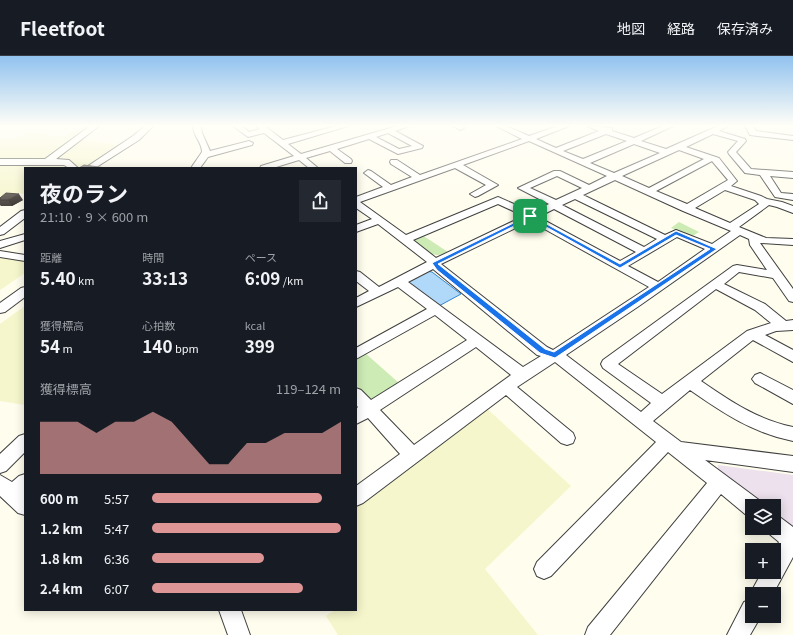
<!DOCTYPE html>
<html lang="ja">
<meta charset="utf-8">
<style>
:root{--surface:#171b24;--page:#242831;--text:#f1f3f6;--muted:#9ea1a6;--line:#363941;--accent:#dd9695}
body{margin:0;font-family:Georgia,"Noto Sans JP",serif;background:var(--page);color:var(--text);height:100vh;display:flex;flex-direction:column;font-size:15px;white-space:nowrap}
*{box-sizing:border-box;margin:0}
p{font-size:13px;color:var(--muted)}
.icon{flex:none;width:22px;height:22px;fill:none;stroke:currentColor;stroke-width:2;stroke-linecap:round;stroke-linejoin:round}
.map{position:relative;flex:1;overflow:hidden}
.details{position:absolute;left:24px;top:111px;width:333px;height:444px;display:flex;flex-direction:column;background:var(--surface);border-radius:0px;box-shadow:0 2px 10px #0003}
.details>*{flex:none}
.buttons{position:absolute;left:745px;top:443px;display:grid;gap:8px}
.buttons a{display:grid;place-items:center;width:36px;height:36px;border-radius:0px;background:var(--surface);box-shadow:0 2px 10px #0003;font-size:20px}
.pin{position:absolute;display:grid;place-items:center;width:34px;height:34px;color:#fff;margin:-17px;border-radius:8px;box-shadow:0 2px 6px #0006}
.round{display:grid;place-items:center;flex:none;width:42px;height:42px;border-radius:0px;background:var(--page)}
.overview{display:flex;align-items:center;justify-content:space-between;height:68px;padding:0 16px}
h1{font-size:22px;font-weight:700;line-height:30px}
.figures{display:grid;grid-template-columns:repeat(3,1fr);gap:6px;height:68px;padding:4px 16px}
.figures div{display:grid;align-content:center}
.figures b{font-size:17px;font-weight:700}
.figures small{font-size:11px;font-weight:400}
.figures p{font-size:11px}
.chart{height:112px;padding:8px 16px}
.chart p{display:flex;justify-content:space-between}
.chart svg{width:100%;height:72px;margin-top:4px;fill:var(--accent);opacity:.7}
ul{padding:0 16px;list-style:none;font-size:13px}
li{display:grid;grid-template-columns:64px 48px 1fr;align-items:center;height:30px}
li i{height:10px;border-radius:5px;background:var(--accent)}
header{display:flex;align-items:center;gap:24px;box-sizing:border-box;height:56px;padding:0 20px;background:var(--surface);border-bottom:1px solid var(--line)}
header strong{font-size:19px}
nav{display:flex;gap:22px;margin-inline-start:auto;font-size:14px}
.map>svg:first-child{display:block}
</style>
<header>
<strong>Fleetfoot</strong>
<nav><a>地図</a><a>経路</a><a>保存済み</a></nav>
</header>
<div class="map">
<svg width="793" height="579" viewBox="0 0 793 579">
<rect width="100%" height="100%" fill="#fffded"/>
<polygon fill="#ece1ec" points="718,409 793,419 793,478 774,463 774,450 757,450 717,419"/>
<g fill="#f6f6cc">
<polygon points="87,70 95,70 77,83 124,90 90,112 25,112 25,138 14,137 0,147 0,83 21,81 30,76 62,81"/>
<polygon points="0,198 25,202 25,217 0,234"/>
<polygon points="25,250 25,349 0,345 0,268"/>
<polygon points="482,348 571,430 485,513 538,579 338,579 326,560 335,554 356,554 356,441"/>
</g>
<g fill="#cdebb5">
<polygon points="679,166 699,176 691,181 671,172"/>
<path d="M422,179L448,196C432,204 426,194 413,185L415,182Z"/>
<polygon points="365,297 399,327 375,343 368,342 356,329 356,302"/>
</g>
<polygon fill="#afd8f9" stroke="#3386d4" points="426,215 432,216 461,238 437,251 408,228 408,224"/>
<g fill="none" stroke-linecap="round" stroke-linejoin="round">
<defs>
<g id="minor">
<polygon points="90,70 99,70 56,103 69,104 78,112 69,112 64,109 0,109 0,103 45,103"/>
<polygon points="145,70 153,70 139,84 95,112 85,112 133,80"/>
<path d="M193,70H201L202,77L210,95L249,85L253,87L252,89L208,101L200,112H191L202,96C202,86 193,80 193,70Z"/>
<path d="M233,70H242L249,76L260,73L256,70H265L283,84L336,70H348L288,88L301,98L397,70H409L395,75L423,90L422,92L398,98L369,83L337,93L351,103L352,105L351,107H345L330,95L306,102L318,112H309L299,104L273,112H260L261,110L294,100L264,77L248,81ZM388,77L412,90L399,93L376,81Z"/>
<polygon points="453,70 462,70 464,72 460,74"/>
<path d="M496,70H506L529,80L558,70H569L536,83L556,92L599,75L587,70L612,72V75L634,82L663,70H673L641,85L666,93L718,70H728L719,75L745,83L746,85L736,96L751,113L793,116V122L770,120L781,137L793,138V144L775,141L760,119L745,117L729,98L728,96L738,85L713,78L686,91L719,102L737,125L731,130L761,140L767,143L782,146L793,150V157L777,151L769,149L739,171L766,182L793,183V189L760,187L793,233V246L789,245L773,222L739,216L724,228L765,248L786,265L793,264V274L776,275L765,279L793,294V306L753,284L701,325C730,345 758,364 793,371V385C753,377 723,357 690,334L653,365L681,386L793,400V416L705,404L759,444L761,450H752V460L745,458L721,438L610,579H585L588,571L707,427L668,396L551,520L544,523L537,520L534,513L537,506L656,386L555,306L517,331L573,377L575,382L573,387L567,389L561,387L506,339L363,447L356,450V430L400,398L368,362L356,368V353L358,351L356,349V332L361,334L371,344L467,284L435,259L356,303V292L427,253L398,231L356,251V242L369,235L356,225V215L360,216L379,231L427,206L378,168L356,176V169L372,163L356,152V141L383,131L364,117L368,114L371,115L391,129L412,121L391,108L390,106L391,104H397L420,119L522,83ZM606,78L627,85L583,103L563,95ZM529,85L607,120L589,129L560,115H554L518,132L549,148L532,156L498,141L406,179L360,146L455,112L486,129L470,138L475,141L478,140L498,129L463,109ZM634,88L660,97L614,117L590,107ZM679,94L704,103L649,132L622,120ZM712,105L728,124L687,148L656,135ZM557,120L582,132L556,144L530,132ZM615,124L683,155L731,175L712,188L676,174L665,179L583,139ZM725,134L755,144L759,148L730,167L695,152ZM575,143L657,183L644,191L562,149ZM498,148L524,160L436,202L413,184ZM554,153L636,196L620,205L538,161ZM530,165L649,231L553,294L547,291L441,208ZM740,179L749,183L750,189L767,214L737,209L733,210L603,304L601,308L603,312L651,347L641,356L566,299L639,250ZM677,181L705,193L658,226L628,210ZM433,213L537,299L541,300L523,311L408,226ZM716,233L755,254L771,267L747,275L662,338L618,308ZM476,291L511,319L414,389L380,354Z"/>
<polygon points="745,70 753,70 756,75 793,80 793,84 750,79"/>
<polygon points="25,154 25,162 4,178 0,179 0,171 21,155"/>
<polygon points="25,178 25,184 0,192 0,185"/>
<polygon points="0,195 25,199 25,205 0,201"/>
<polygon points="25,231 25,241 5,256 0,257 0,247 21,232"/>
<polygon points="760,317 793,334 793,348 755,327 752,323 755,319"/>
<polygon points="25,378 25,396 6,415 0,417 0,398 19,380"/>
<polygon points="25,418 25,459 18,457 0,440 0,419 12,426 19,420"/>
<polygon points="774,459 781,462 793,471 793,501 773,538 752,538 752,542 750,538 762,516 774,516 774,495 779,486 767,476 765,472 774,472"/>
<polygon points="752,543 752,560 761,560 750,579 727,579 744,546"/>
<polygon points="219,554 241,554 250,579 228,579"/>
</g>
</defs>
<use href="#minor" stroke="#404040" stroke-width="2"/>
<use href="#minor" fill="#fff" fill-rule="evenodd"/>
</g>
<polygon fill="#4a443f" points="0,142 23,144 12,150 1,150 0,149"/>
<polygon fill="#3c3733" points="19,138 23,144 12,150 8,144"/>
<g fill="#564f49" stroke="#3c3733">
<polygon points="84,109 106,112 79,112"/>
<polygon points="6,137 19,138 8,144 0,144 0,142"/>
</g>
<linearGradient id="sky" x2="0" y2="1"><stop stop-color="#91c2ef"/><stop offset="0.46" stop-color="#fffef7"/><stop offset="1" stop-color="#fffef7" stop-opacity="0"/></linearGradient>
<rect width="793" height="151" fill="url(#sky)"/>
<path fill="#1a73e8" stroke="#fff" fill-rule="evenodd" d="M530,159L620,208L676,175L717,193L555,302L540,297L437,214L432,207ZM530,162L620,212L676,179L710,193L554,296L545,293L438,208Z"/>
</svg>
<div class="buttons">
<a><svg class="icon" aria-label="layers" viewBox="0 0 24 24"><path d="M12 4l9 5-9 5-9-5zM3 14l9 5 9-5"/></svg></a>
<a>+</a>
<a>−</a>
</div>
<div class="pin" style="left:530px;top:160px;background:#1e9e55"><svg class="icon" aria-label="arrive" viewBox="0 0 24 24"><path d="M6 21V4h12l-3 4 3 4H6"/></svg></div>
<section class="details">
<div class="overview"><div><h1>夜のラン</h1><p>21:10 · 9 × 600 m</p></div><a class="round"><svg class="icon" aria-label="share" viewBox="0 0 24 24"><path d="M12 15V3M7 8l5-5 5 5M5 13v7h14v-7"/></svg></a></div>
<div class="figures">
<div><p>距離</p><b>5.40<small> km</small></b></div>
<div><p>時間</p><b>33:13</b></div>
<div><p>ペース</p><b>6:09<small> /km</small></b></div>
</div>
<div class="figures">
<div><p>獲得標高</p><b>54<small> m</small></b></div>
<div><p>心拍数</p><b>140<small> bpm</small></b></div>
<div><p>kcal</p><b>399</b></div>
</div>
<div class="chart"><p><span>獲得標高</span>119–124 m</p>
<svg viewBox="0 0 160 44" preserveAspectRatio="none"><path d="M0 44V12L10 12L20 12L30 19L40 12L50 12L60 6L70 12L80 25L90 38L100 38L110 25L120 25L130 19L140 19L150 19L160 12V44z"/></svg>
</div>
<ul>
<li><b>600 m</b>5:57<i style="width:90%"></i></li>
<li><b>1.2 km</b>5:47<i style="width:100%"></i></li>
<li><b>1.8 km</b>6:36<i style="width:59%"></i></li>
<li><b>2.4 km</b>6:07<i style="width:80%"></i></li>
</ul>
</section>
</div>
